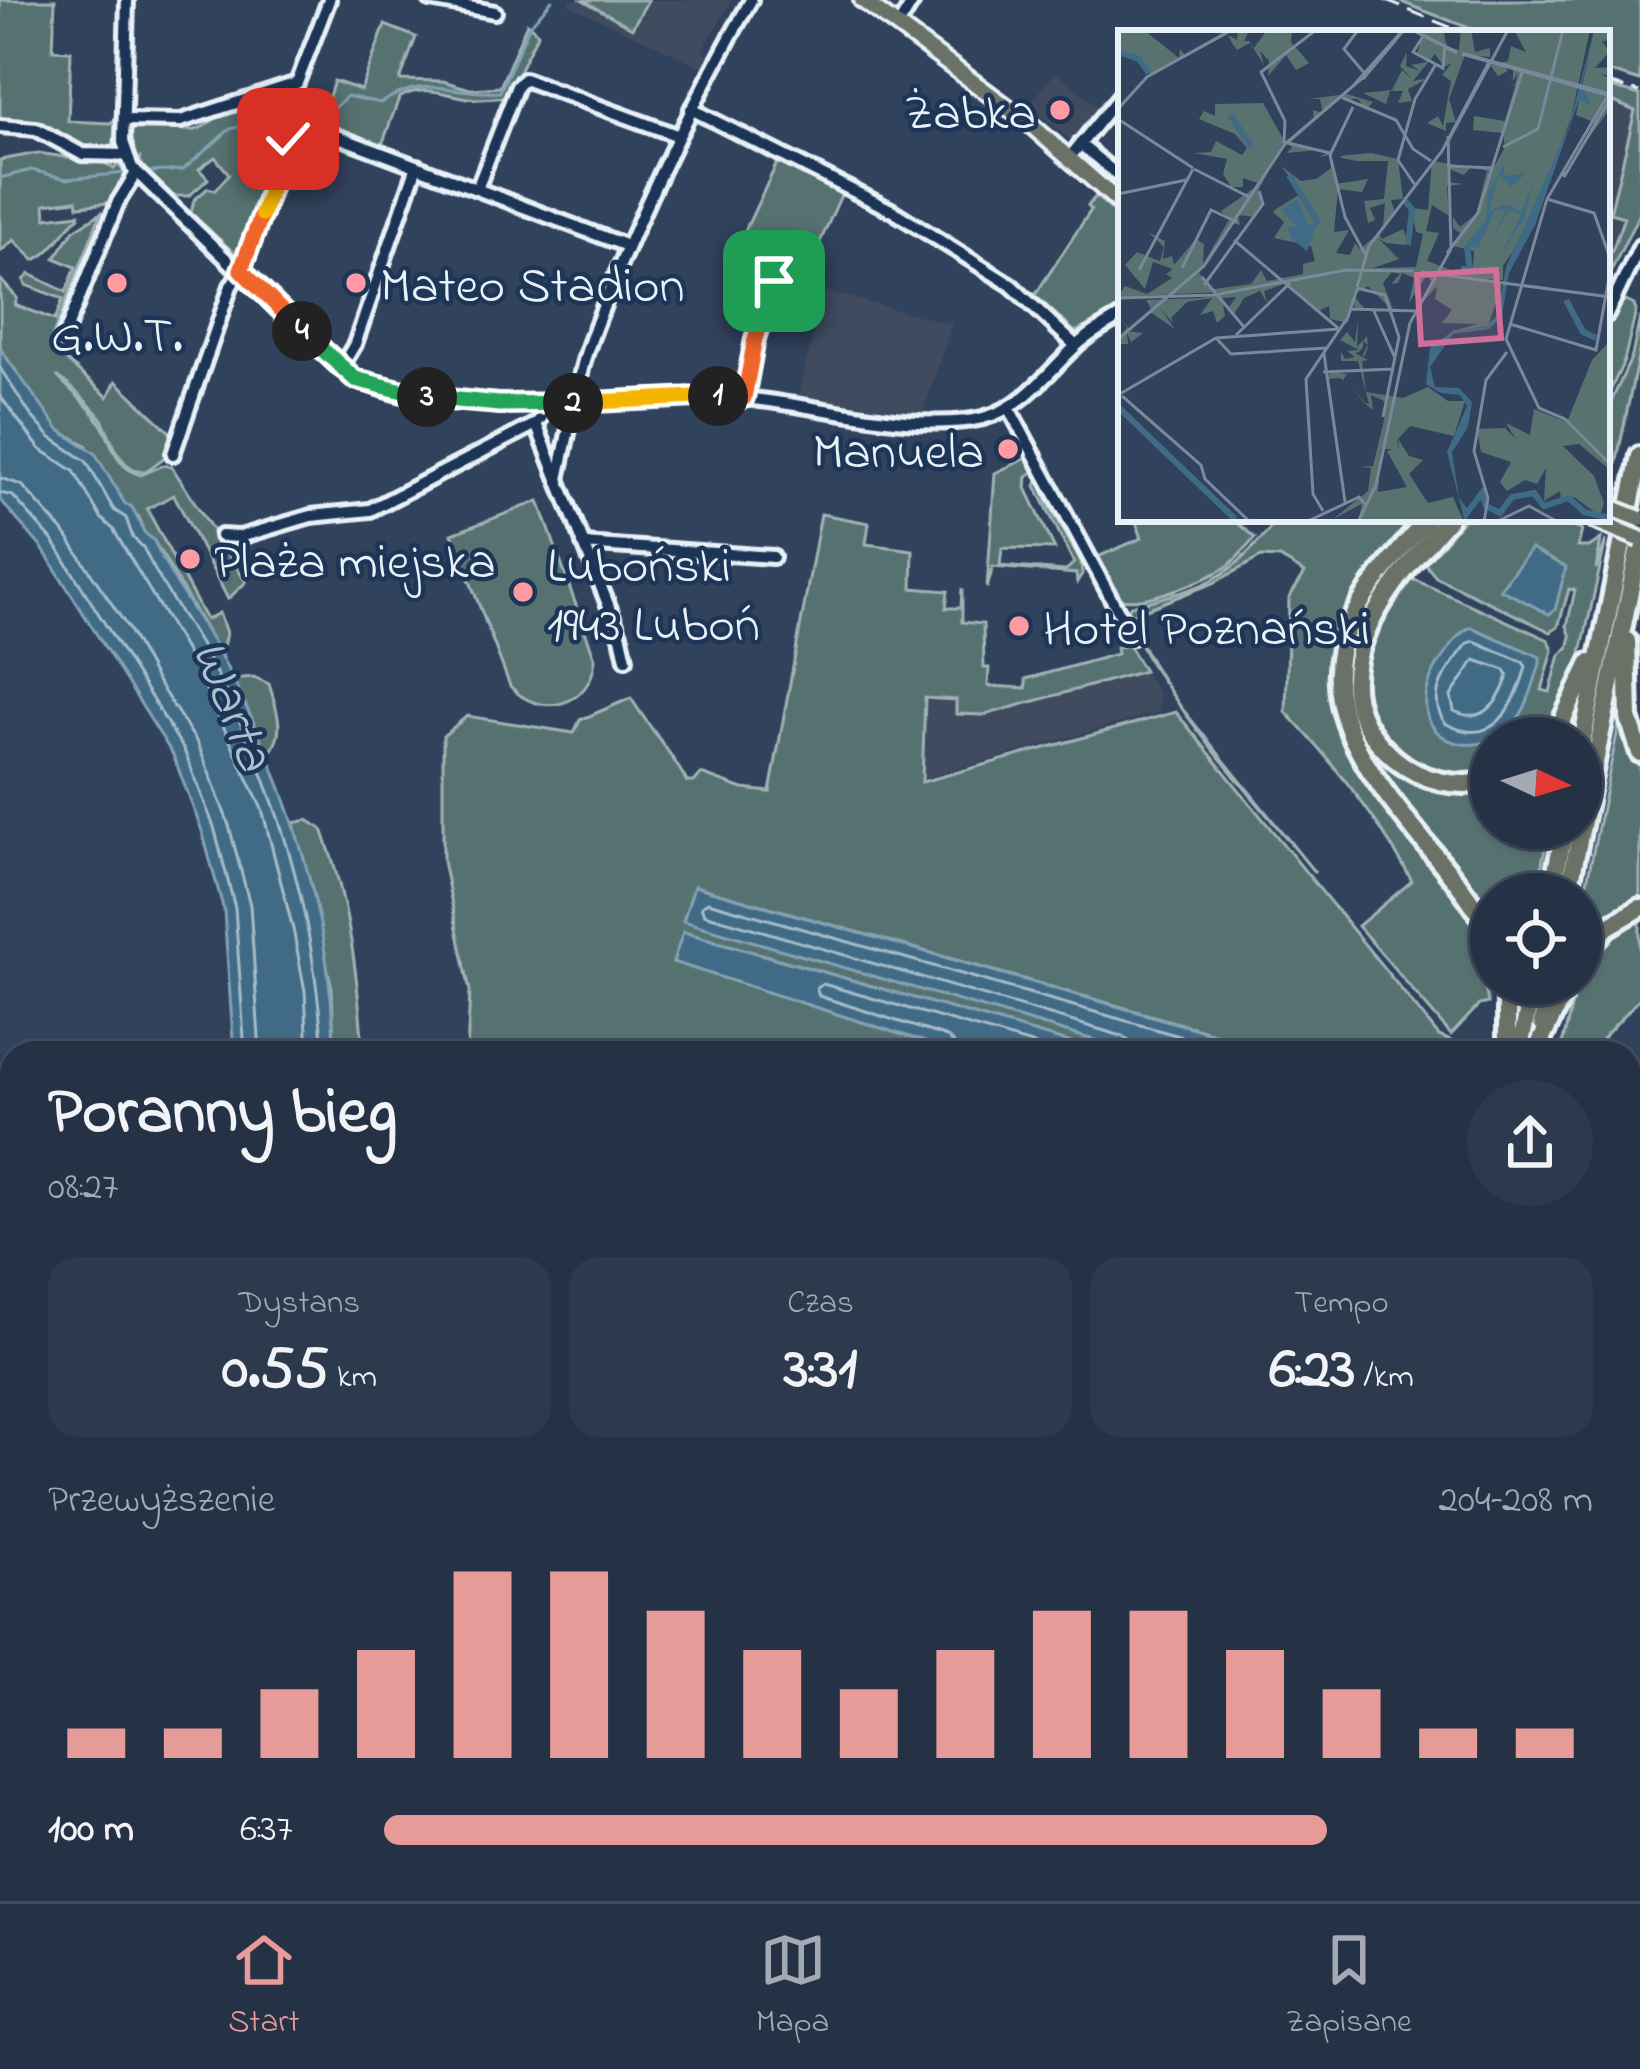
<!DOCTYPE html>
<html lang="pl">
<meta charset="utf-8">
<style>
:root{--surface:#253246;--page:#2d3a4d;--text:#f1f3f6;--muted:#a3aab3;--line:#424d5f;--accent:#e69b98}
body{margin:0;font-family:"Indie Flower",sans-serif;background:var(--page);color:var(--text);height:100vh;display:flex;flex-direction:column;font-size:45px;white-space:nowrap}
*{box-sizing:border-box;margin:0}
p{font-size:39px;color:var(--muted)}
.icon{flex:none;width:66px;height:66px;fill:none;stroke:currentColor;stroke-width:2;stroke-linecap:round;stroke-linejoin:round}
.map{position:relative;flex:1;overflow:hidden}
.side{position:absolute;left:0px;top:1041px;width:1641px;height:861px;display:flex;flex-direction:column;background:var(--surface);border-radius:36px 36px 0 0;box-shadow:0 3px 9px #0004,0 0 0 3px var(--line)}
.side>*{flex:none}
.needle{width:78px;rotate:94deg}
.fabs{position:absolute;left:1470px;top:717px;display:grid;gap:24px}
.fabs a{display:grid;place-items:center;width:132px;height:132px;border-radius:50%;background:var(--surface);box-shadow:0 3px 9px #0004,0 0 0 3px var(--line);font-size:60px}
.pin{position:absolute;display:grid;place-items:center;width:102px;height:102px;color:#fff;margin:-51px;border-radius:24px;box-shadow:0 6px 18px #0006}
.km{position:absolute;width:60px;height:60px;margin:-30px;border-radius:50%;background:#222;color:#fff;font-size:33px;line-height:60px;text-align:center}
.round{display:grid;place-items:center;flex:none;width:126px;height:126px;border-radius:63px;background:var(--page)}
.headline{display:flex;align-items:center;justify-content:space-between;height:204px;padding:0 48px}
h1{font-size:66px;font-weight:700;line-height:90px}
.metrics{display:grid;grid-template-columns:repeat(3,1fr);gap:18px;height:204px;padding:12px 48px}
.metrics div{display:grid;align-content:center;border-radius:30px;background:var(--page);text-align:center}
.metrics b{font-size:60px;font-weight:700}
.metrics small{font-size:33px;font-weight:400}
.metrics p{font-size:33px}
.chart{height:336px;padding:24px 48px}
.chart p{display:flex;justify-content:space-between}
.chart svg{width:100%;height:216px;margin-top:12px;stroke:var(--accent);stroke-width:6}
ul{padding:0 48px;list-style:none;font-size:39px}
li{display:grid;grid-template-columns:192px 144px 1fr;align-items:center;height:90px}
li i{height:30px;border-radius:15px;background:var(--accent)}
.dock{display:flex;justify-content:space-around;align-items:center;height:168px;border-top:3px solid var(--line);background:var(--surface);font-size:33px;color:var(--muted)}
.dock a{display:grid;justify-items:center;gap:6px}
.dock .current{color:var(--accent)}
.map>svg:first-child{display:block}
</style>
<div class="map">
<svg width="1640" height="1901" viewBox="0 0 1640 1901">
<rect width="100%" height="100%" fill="#31425d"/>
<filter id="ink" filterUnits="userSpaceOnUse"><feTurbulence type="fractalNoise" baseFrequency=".00833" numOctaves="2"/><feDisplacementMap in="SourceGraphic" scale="24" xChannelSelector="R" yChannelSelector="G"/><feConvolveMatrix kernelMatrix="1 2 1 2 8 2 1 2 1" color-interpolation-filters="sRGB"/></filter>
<g filter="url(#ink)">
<g fill="#3f4c61">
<polygon points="570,0 583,0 632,27 648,0 732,0 702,51 711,57 705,68 569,5"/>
<polygon points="1056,71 1099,107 1072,141 1029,106"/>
<polygon points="1607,99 1635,110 1610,212 1625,216 1612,252 1607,254"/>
<polygon points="824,291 952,324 923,412 798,397"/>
<polygon points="1144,671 1159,694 1159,712 922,779 925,698 957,700 984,715"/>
</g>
<g fill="#57726f" stroke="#a0b2b4" stroke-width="3">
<polygon points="0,0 55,0 53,50 71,51 68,121 110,123 116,119 113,150 84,149 34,124 0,122"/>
<polygon points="583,0 648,0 632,28"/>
<polygon points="1396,0 1640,0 1640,81 1607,71 1607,33 1482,33"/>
<path d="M527,23L538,33L506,97C496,98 485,99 476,99C450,97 424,82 399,98L382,145L326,124L293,121L296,97L302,91L296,108L324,111L334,81L361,90L385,25L416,37L400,80L443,81L470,89L500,87Z"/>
<polygon points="1607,86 1640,95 1640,212 1607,279 1607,254 1612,251 1624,217 1610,213 1635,111 1607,99"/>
<path d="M292,95L290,123L283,133L285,135L241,259L191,213L194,200L208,188L215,190L229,174L215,157L199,169L208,179L189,196H173L142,168L140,158L136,160L131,131C150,118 176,133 195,130C208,127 214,116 227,112C245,106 281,102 292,95Z"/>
<path d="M38,153L105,163L114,169L118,164L126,174L108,203L78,206L77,200L45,204L46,218L79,214V217C62,231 53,253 34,260L14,240L0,252V160Z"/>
<polygon points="778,161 854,196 891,219 842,193 799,289 731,260"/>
<polygon points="1096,196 1121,219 1121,308 1075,332 1035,295 1091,210 1088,206"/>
<path d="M101,213L51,340L66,352L64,359L108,397L116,381L172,434L182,413L165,457L145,472C120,470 113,443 104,423C99,412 64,380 57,376C70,390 89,405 99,421C113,440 112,466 141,475L164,465L172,467L246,582L228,599L174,495L147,509L206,620L219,613L226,633L221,656L154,541L144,533L139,517L125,504L86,445L59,430L40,407L0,348V279L17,298L15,305L55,320L63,299L26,285L24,280L30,274L66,292L76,267L55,258L74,230Z"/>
<polygon points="1626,301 1634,305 1636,311 1624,361 1607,398 1607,322 1618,303"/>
<polygon points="1640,317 1640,347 1610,494 1607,411 1632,356"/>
<polygon points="1029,457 1035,470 1027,477 1026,488 1055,549 1002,548 1000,566 1065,571 1074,563 1036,486 1039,478 1048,503 1081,562 1082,574 1077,582 1076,574 993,567 987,588 995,473"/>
<path d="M539,501L595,659C592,706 540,720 510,686L452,534Z"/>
<path d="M821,514L869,523L866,544L913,550L912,588L948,591L946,608H961L962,588V622L983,624L984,668H989L988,686L1026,688V679L1117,654L1116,647L1129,646L1144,671L984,715L956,714V700L925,698L922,782L1176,712L1439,1036L1479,1053H1277L1257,1048L1255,1053H1219L1224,1036L695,886L684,921L1139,1053H1106L684,932L673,962L960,1053H467L470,991L443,861V736L467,716L574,733L580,720L631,698C649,728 671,751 687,782H694L701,774L743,789L770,792Z"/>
<path d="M1135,519H1233L1255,538C1246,548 1238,558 1228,566C1208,579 1141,607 1118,598C1106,594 1100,569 1095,558L1142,538Z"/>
<path d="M1278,519H1420C1397,550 1367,580 1348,613C1291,712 1390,805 1446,878C1478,922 1491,926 1491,983L1486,967L1481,969L1488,1003L1479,1005L1451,1035L1358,926L1412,881C1378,818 1335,764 1286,712L1289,598L1305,573L1280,558L1261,557L1214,583L1128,616C1166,706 1254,796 1315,873L1180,706L1149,661L1126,618L1130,606C1208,586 1226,583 1278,519Z"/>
<polygon points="1435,519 1439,519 1376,603 1353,694 1411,775 1491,786 1491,828 1549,828 1536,894 1491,894 1491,918 1380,773 1351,726 1343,664 1358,618"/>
<polygon points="1464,519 1552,519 1582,530 1578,547 1589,547 1601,539 1596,569 1606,540 1573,689 1549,738 1491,738 1491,777 1432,775 1387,746 1365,705 1361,671 1370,632 1405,582 1415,580 1549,640 1553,650 1542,690 1550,692 1560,655 1568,648 1571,637 1567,626 1575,590 1569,589 1558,627 1551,632 1436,577 1425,564"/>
<path d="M254,677L269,684C277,711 287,732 268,755L232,679Z"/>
<polygon points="1623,704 1640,762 1640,903 1581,948 1581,911"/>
<path d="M307,820L322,829C349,901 358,977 363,1053H334L332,988L294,823Z"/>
<path d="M1640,911V998L1589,1053H1560L1577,984H1581C1584,951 1615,929 1640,911Z"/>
<polygon points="1640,1078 1640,1901 1407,1901 1410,1890 1629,1890 1629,1090"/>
<polygon points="667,1890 1304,1890 1297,1901 730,1901"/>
</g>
<g fill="#406b86" stroke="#83a1b4" stroke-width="3">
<path d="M0,349L59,430L95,453L125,504L132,507L144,532L154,541C172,583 202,620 223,660C287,782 332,915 334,1053H234L224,911L202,831L173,755L42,548L0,500Z"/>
<polygon points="1531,549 1566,567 1555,610 1549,614 1500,589"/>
<path d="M1471,627L1534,654L1540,657V664C1533,685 1528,708 1513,725C1468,771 1389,730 1445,654C1453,643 1459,632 1471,627Z"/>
<polygon points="694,886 1225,1037 1219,1053 1139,1053 683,921"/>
<polygon points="683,932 1106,1053 960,1053 673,962"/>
<polygon points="1629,1714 1640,1717 1640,1884 1629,1881"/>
<polygon points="471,1890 667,1890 730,1901 487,1901"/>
</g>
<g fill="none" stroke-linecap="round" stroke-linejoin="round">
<g stroke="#a5bbca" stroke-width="3">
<path d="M0,368L30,414L50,437L86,461L114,510L126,518L133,538L143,547C162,589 191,626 213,667C280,796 313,907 323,1053"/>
<polyline points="0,396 40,449 74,471 101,518 113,529 197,670 262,809 293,929 305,991 308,1053"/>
<polyline points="0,478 22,485 63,531 128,628 155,678 198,744 228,822 250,905 260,1053"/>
<polyline points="0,493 13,496 53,541 184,750 214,827 235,908 245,1053"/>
<path d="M1474,641L1523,662L1526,667C1514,708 1493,750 1445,723C1424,693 1450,667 1468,643Z"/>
<path d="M1475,660L1505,670L1508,676C1499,703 1484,725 1454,711L1451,696Z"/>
<polyline points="955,1053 954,1044 947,1037 819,996 816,988 823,984 1063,1053"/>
<polyline points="1132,1053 1130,1042 1122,1036 704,914 701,906 708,902 1204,1043 1209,1053"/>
</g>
<g stroke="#83a1b4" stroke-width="3">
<polyline points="532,23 552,0"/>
<path d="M150,172L183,170L230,129L289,114L326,115L347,96L380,103C432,72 447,96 500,92L530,24"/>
<polyline points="0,178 31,170 67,179 125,173"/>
</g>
<defs>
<g id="minor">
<path d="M127,0L123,142L132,168L335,364C413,433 621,391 720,396C796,399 912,435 983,418C1023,408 1047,373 1076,346C1089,334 1106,325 1121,316"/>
<polyline points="430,0 495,12"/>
<polyline points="898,26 914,0"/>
<polyline points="691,109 891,210 1011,285 1076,346"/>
<polyline points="124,120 181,121 297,83 329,0"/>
<polyline points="0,126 36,129 82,154 125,155"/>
<polyline points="1080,144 1121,178"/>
<polyline points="1070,157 1121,94"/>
<polyline points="477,189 517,86 524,79 676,135"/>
<polyline points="1607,315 1640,246"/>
<polyline points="64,336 118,202 136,173"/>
<polyline points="340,369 355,344 417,166"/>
<polyline points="744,398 755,339 774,281"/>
<path d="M578,402C577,367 596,327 608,295C649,191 696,97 751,0"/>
<polyline points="1009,408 1132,637"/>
<polyline points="536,424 621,637 626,659"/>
<polyline points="173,454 231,286 243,267 288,139 297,130 323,131 627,246"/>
<polyline points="558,479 572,415"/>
<polyline points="221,536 240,537 311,516 370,510 536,424 542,417 544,405"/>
<polyline points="583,544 773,557"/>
</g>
<polyline id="major" points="862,0 1030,124 1121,204"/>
<g id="highway">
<path d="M1427,519C1400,551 1368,584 1350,623C1294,740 1443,840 1491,934"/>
<path d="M1448,519C1392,584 1302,680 1395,759C1421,781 1457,789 1491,781"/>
<polyline points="1627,641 1629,718 1640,753"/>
<polyline points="1554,738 1590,663"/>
<polyline points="1581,747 1640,456"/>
<polyline points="1551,894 1565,828"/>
<polyline points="1568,894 1640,542"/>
<polyline points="1581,958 1607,927 1640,908"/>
<polyline points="1507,984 1507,1053"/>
<polyline points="1542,1023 1550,984"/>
<polyline points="1537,1049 1568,984"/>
<polyline points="1519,1053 1533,984"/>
<polyline points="1347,1901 1349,1890"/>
<polyline points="1364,1901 1366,1890"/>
</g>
</defs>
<use href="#minor" stroke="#e8f1f8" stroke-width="20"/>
<use href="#major" stroke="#e8f1f8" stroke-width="22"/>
<use href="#highway" stroke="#e8f1f8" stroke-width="26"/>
<use href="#minor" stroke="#1d3557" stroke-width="10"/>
<use href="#major" stroke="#6a7166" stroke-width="14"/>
<use href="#highway" stroke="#6a7166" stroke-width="16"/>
<g stroke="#e8f1f8" stroke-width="3" stroke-dasharray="18 9" stroke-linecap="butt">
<polyline points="1384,0 1464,33"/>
<polyline points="1607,83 1640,92"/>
</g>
<defs>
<g id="major-bridge">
<polyline points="1607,506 1640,519"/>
<polyline points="1591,519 1640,539"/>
</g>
</defs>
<use href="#major-bridge" stroke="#e8f1f8" stroke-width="22" stroke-linecap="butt"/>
<use href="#major-bridge" stroke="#6a7166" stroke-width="14"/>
</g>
</g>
<g fill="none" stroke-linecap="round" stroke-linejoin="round" filter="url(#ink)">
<defs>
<polyline id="split-1" points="718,396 744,398 755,339 774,281"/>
<polyline id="split-2" points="573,403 718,396"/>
<polyline id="split-3" points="427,397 499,404 573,403"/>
<polyline id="split-4" points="302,331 355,379 427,397"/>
<polyline id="split-5" points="262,214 241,270 302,331"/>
<polyline id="split-6" points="262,214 288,139"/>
</defs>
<use href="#split-1" stroke="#fff" stroke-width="24"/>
<use href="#split-2" stroke="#fff" stroke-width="24"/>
<use href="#split-3" stroke="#fff" stroke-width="24"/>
<use href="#split-4" stroke="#fff" stroke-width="24"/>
<use href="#split-5" stroke="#fff" stroke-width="24"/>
<use href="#split-6" stroke="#fff" stroke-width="24"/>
<use href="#split-1" stroke="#f0652b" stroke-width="15"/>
<use href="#split-2" stroke="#f5b400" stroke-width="15"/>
<use href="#split-3" stroke="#22a559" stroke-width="15"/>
<use href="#split-4" stroke="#22a559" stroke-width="15"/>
<use href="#split-5" stroke="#f0652b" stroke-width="15"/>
<use href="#split-6" stroke="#f5b400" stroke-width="15"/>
</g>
<g fill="#ff9aa2" stroke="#1d3557" stroke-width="4.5">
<circle cx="1060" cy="110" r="12"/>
<circle cx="117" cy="283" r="12"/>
<circle cx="356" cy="283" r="12"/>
<circle cx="1008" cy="449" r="12"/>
<circle cx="190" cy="559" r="12"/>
<circle cx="523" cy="592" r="12"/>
<circle cx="1019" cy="626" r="12"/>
</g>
<g text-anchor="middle" stroke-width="9" stroke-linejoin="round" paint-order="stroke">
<g font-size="51" fill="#e8f1f8" stroke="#1d3557" text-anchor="start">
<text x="1036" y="128" text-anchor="end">Żabka</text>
<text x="380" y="301">Mateo Stadion</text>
<text x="117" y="351" text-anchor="middle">G.W.T.</text>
<text x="984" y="467" text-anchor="end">Manuela</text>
<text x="214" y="577">Plaża miejska</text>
<text x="547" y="581">Luboński<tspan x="547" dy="59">1943 Luboń</tspan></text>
<text x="1043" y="644">Hotel Poznański</text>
</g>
<g font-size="54" font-style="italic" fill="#adc2d0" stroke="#1d3557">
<text transform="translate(235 704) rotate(68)" y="19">Warta</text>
</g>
</g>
<g transform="translate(1118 30)">
<rect width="492" height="492" fill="#31425d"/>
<path d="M0,0H26L61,28L62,19L67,25L81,17L82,19L33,45L21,28L0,22ZM120,0L130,3L126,11H131L136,18L149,0H174L173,12L191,33L178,40L168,25L150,46L151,31L142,21L146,35L132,13L119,20L114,13L110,5L119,10ZM306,0H325L329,17L341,20L343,0H353L357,22L372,18V27L347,25L331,69L338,92L328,93V101L309,93L320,86L325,96L333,51L324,45L334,33L326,37L317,24L295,51L305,49L307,50L290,59L294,71L280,73L285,61H272L268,74L245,63L274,60L284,40L294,49L282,36L289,22L288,36L302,41L293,35L309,32L299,24ZM396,0H472L453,88L413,194L385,236V250L348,248L384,255L370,296L331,302L360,294L324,293L334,280L317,269L319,256L303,274L315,255L309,245L291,273L296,248L284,243L280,253L273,254L282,244L274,242L265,253L276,282L250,256L235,265L247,279L237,280L235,269L230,293L212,289L211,276L201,281L169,253L146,261L149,273L142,261L126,268L116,284L109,280L118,267L104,268L107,286L99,293L95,281L82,285L94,268L69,272L53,288L56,294L42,278L57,299L32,282L9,301L25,303L13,312L9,303L10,314H0L9,297L0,287L11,298L33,279L28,270L82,268L125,261L0,267L7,256L29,264L54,248L48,244L55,239L35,232L27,259L7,235L19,222L42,231L46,217L30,202L47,211L45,229L54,226L56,235L78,209L86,214L85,234L111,190L103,181L142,154L125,148V157H113L105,144L109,129L76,123L93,122L98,111L124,125L129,118L117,104L81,89L86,81L97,86V74L145,73L167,112L196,91L195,80L205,83L202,69H191L229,64L255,72L248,80L240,69H222L173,112L199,120L169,123L174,117L166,112L140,161L144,175L136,187L120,185L122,195L114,193L81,243L96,259L133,254L143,240L149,251L185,244V234L197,231L193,216L156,208L166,192L156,183L155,181L184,163L163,136L183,151L198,149L213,138L211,125L201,127L212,121L218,154L250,149L244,162L220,159L216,202L231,200L218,223L232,225L237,213L242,219L261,203L264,209L285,199L288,207L289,215L268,213L260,208L281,229L255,238L298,237L305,204L298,202L293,178L310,180L314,131L353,137L346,145L331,139L330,152L346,154L329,156L331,186L314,175L308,201L321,203L309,231L344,244L343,236L355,237L356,221L335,216L342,203L335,198V187L342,197L358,184L369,141L356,137H376L387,117L385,103L355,100L356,86L387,91L397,56L390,52L397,55L400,43L395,51V40L386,35L390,41L380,46L372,35L390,31L393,16L408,22ZM476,0H492V16L490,10L484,12L492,21L477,38L492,37V46L483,44L492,49V79L458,125L478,93L458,85ZM253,123L280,129L285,169L273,170L277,182L265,197L267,173L252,178L257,190L250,193L246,171L266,169L270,131H239L224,128L222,126ZM240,290L239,317L249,306L250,317L248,323L246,326H244L250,315L245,311V317L241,322L237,323L250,330L244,331L248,362L285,368L310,357L330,371H347L336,406L292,396L279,410L281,422L280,409L291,426L305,430L291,444L310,473L335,467L346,492H240L244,474L215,489L250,461L253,438L242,437L255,436L266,390L268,372L253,365L255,380L246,373L234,357L222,348L210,349L212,342L229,344L225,350L234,357L247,373L251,374L240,331H223V322L227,329L237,327L229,321L241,320L222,310L229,302L237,312ZM263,419H275L269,421L289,457L260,462ZM492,311V440L461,414L445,416L476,446L486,473L482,486L456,467L443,470L442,461L426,471L428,438L419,454L407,450L389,461L382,452L393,432L363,422L359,399L387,398L397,408L388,393L412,405L416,379L449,392L474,330Z" fill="#57726f" fill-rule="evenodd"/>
<path d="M476,0L464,54L473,75L461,70L417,195L391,243L382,297V288L371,299L335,304L312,337L317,357L341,358L354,372L350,397L334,422L341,468L352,482L347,492L329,422L349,376L342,365L323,363L308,354L312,318L336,300L367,297L379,286L388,237L451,96ZM387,132L385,146L409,143L392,157L381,144L371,181L385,175L393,176L403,183L416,149L406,188L382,226L403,185L390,180L368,221L388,180H377L360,218L352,216L355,238L348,236L346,217L368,190L370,163ZM180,169L190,194L199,193L189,221L173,208L169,196L180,197L162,180Z" fill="#406b86"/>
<path fill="none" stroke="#406b86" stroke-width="6" d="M0,22L21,29L31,43M112,85L133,116M171,145L201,194M287,171L294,179L290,215M448,270L465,302L478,308M0,377L117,489M349,483L364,463L368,476L382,483L394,467L416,463L426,476L451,468L466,482L492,488"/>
<path fill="none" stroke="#7a889b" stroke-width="3" d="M198,0L143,42L167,91L166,112L212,123M294,0L339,23M295,0L339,22M306,5L295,22L325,38L327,17M344,23L492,64M344,24L492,66M36,43L114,0M245,49L286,0M233,58L285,0M490,65L429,169L388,309L421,378L447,389L492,434M225,68L278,90L295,119L313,131M235,77L212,125L227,187L247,224M0,79L29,47L113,0M0,89L75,138M330,106L333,217M328,115L390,0M385,117L420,99L445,0M324,121L371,32M329,136L375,138M76,139L131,167M447,142L446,147L492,69M297,155L280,130L297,69L318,34M0,164L68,150M429,169L476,183L492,228M116,210L220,298M329,223L360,183L405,39M64,238L93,180L119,192M21,240L75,139M303,242L492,267M84,247L126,297M86,255L145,174L141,161M239,257L251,216L324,121M239,258L267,265L281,307L265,387M0,268L96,265L228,240L295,241M232,279L299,281M255,279L277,328M392,294L478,320L492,242M118,305L172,253M98,308L113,324L208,318M0,309L86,236L167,114L248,45L226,19L240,0M206,324L227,472M205,342L275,339M0,365L98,308L221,299M4,366L83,435L87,449L132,492M205,481L195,464L188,349L230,287L239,259M188,492L241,467L247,474M240,492L258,455L292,293L333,219M366,492L370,468L356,421L368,350L389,322M378,492L411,476L440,492"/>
<path fill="#d16f9a" fill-opacity="0.15" stroke="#d16f9a" stroke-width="6" d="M378,240L383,308L303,314L299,245Z"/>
<rect width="492" height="492" fill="none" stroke="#e8f1f8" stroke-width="6"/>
</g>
</svg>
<div class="fabs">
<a><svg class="needle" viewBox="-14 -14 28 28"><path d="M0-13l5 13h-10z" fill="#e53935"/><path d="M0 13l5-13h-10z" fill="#a3aab3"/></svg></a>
<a><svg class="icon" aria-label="locate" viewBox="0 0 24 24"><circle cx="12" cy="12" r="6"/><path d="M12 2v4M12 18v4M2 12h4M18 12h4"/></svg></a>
</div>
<div class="pin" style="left:774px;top:281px;background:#1e9e55"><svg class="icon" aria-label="arrive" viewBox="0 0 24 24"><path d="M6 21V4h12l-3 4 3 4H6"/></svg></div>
<div class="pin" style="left:288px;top:139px;background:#d93025"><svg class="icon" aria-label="check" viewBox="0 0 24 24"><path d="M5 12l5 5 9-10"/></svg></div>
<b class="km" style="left:718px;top:396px">1</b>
<b class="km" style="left:573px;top:403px">2</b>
<b class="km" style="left:427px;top:397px">3</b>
<b class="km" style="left:302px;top:331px">4</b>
<section class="side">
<div class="headline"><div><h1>Poranny bieg</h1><p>08:27</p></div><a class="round"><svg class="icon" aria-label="share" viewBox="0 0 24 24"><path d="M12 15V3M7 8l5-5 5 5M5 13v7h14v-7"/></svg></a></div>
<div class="metrics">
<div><p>Dystans</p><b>0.55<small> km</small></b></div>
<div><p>Czas</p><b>3:31</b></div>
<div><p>Tempo</p><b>6:23<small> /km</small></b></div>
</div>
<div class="chart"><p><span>Przewyższenie</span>204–208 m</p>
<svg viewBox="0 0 160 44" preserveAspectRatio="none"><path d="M5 44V38M15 44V38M25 44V30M35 44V22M45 44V6M55 44V6M65 44V14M75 44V22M85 44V30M95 44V22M105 44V14M115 44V14M125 44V22M135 44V30M145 44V38M155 44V38"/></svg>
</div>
<ul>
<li><b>100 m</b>6:37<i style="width:78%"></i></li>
</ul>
</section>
</div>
<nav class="dock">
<a class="current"><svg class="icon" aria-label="home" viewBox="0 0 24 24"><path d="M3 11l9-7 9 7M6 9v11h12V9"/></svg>Start</a>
<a><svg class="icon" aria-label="map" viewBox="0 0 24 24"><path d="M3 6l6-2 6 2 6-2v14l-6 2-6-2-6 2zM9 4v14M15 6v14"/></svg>Mapa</a>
<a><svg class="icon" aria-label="saved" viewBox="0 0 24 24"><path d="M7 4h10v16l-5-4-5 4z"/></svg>Zapisane</a>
</nav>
